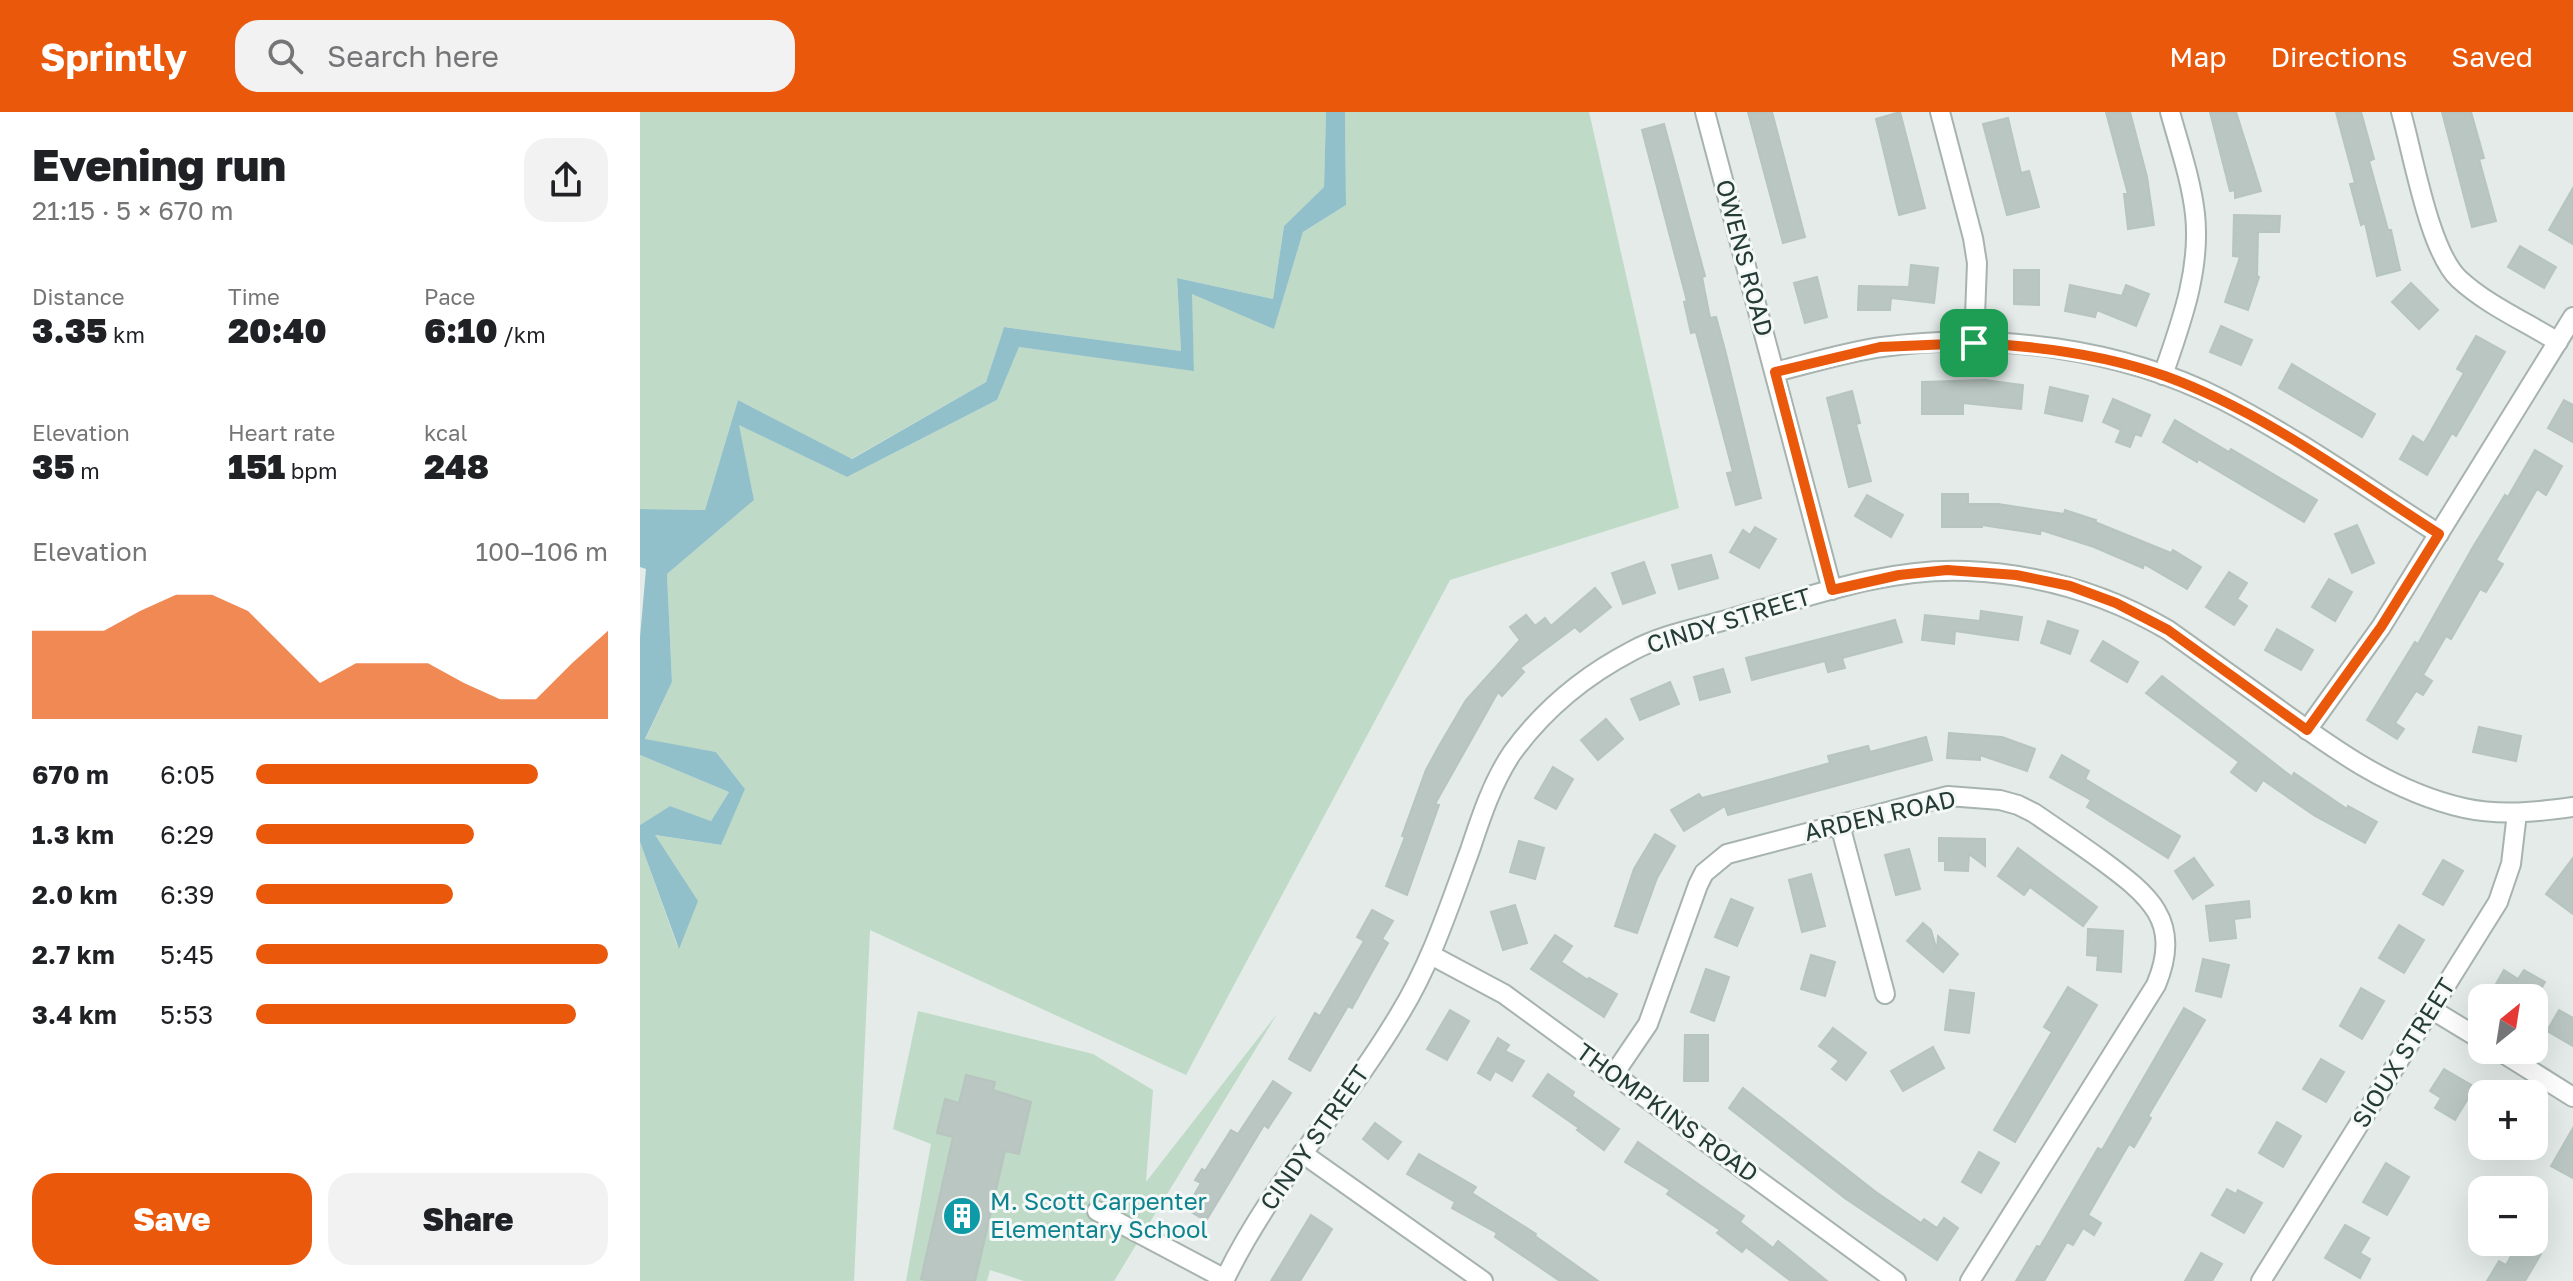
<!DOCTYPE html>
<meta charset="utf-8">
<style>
:root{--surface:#fff;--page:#f2f2f2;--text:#202124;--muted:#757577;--accent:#ea580c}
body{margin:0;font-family:"Golos Text",sans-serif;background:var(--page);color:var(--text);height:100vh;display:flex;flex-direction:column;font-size:30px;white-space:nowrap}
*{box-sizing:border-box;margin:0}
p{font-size:26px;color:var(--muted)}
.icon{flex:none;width:44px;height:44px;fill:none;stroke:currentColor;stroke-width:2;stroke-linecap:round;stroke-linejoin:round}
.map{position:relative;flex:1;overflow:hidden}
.panel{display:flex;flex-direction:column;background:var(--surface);width:640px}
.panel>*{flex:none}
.needle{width:52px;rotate:30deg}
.fabs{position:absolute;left:1828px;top:872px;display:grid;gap:16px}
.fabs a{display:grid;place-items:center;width:80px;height:80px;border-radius:16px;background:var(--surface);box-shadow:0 8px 32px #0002;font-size:40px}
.pin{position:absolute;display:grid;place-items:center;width:68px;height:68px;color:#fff;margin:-34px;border-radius:16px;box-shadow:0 4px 12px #0006}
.round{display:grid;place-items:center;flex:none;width:84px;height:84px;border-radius:24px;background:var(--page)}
.headline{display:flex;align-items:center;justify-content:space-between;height:136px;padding:0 32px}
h1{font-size:44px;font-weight:800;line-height:60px}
.stats{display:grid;grid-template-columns:repeat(3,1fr);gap:12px;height:136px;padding:8px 32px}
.stats div{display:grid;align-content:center}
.stats b{font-size:34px;font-weight:800}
.stats small{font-size:22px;font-weight:400}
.stats p{font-size:22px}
.chart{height:224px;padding:16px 32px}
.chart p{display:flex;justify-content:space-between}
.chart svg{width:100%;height:144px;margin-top:8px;fill:var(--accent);opacity:.7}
.cta{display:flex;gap:16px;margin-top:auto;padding:16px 32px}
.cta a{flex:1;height:92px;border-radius:24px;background:var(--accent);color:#fff;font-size:32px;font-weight:800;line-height:92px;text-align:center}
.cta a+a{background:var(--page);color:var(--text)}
ul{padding:0 32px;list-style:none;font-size:26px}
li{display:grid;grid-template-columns:128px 96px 1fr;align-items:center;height:60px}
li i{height:20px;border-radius:10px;background:var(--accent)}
header{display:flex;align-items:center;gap:48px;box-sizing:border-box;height:112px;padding:0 40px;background:var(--accent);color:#fff}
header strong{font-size:38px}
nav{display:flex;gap:44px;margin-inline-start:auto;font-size:28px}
.search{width:560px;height:72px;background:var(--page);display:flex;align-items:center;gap:20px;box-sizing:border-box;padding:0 28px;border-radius:24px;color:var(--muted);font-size:30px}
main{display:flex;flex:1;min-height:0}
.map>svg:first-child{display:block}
</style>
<header>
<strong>Sprintly</strong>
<div class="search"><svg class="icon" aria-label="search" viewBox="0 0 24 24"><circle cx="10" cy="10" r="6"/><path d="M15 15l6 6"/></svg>Search here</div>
<nav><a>Map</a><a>Directions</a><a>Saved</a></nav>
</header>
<main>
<section class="panel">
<div class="headline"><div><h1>Evening run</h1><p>21:15 · 5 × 670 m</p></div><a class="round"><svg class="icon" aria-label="share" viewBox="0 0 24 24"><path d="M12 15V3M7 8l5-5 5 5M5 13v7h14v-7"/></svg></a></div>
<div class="stats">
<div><p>Distance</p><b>3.35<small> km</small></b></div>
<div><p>Time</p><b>20:40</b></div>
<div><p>Pace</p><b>6:10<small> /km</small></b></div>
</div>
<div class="stats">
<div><p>Elevation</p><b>35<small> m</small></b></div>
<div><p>Heart rate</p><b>151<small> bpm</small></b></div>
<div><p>kcal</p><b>248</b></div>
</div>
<div class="chart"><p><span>Elevation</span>100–106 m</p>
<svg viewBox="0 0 160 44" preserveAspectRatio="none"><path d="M0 44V17L10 17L20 17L30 11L40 6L50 6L60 11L70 22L80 33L90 27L100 27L110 27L120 33L130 38L140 38L150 27L160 17V44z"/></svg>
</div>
<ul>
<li><b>670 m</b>6:05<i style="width:80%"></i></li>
<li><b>1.3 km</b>6:29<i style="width:62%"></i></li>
<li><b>2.0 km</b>6:39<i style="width:56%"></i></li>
<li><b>2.7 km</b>5:45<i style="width:100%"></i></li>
<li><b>3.4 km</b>5:53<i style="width:91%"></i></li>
</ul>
<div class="cta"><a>Save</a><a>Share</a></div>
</section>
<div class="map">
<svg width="1933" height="1169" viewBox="0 0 1933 1169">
<rect width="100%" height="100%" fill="#e4ebe8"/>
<g fill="#bfdac7">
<polygon points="0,0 686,0 684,75 644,114 633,187 537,166 541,239 364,215 346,270 211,347 98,288 65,398 0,397"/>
<polygon points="705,0 949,0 1039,396 810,468 546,963 230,818 214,1169 0,1169 0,730 38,836 14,723 80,733 105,677 76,640 5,628 32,570 27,462 114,388 98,312 207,365 357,288 379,235 554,258 551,181 634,216 663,120 706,93"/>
<polygon points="0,643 89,680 71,709 30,694 0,713"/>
<polygon points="278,899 453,942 513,978 506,1070 637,902 474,1169 384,1169 350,1158 347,1169 266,1169 291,1032 253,1017"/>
</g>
<polygon fill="#92c0ca" points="686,0 705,0 706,93 663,120 634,217 552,182 554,259 379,235 357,288 207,365 99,313 114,388 27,462 32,570 5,627 76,640 105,677 81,733 15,723 58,789 39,837 0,730 0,713 30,694 71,709 89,680 0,643 0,525 6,457 0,455 0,397 65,398 98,288 212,347 346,270 364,215 541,239 537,166 633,187 644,114 684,75"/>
<g fill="#b9c6c1" stroke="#b7c4bf" stroke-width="2">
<polygon points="1108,0 1132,0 1165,125 1143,131"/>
<polygon points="1260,0 1285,96 1259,103 1236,7"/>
<polygon points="1466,0 1490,0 1507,65 1514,113 1488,117 1484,82 1488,82"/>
<polygon points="1570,0 1596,0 1621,79 1595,86 1595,78 1590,79"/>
<polygon points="1696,0 1721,0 1734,47 1729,49 1748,118 1751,118 1760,158 1737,164 1725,111 1721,113 1710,72 1715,71"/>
<polygon points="1802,0 1831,0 1844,46 1839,47 1856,109 1832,115"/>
<polygon points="1368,6 1381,61 1389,59 1399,95 1367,103 1343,12"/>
<polygon points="1024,12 1065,164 1062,165 1070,206 1076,205 1085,238 1121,386 1096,393 1087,361 1093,360 1056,220 1051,221 1044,190 1047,189 1002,18"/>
<polygon points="1933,76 1933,132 1909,118"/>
<polygon points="1594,103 1640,104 1639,120 1618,120 1617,164 1619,165 1608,198 1585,190 1600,145 1593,144"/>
<polygon points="1880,134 1916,155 1904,176 1868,155"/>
<polygon points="1271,153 1298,156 1294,191 1251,186 1250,198 1218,198 1219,174 1269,175"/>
<polygon points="1374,158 1399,158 1399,193 1374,192"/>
<polygon points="1177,165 1187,205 1165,211 1154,171"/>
<polygon points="1771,171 1798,198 1779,217 1752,190"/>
<polygon points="1430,173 1482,184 1486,173 1509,182 1496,214 1457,198 1455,205 1425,199"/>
<polygon points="1581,214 1612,228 1601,253 1570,240"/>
<polygon points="1836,224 1865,240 1816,324 1812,321 1787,363 1760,347 1773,324 1784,331 1824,261 1817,257"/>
<polygon points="1652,252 1735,302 1722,325 1639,276"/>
<polygon points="1345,268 1383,273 1381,297 1323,291 1323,302 1282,302 1282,270"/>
<polygon points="1410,275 1448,284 1442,309 1405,301"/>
<polygon points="1212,279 1220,311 1216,312 1231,369 1209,375 1187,286"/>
<polygon points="1473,287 1510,303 1501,324 1495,322 1490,335 1476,330 1481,318 1463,310"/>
<polygon points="1924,288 1933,293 1933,330 1908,316"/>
<polygon points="1535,308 1589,340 1591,337 1677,388 1664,410 1558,347 1557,350 1523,330"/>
<polygon points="1895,338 1922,354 1906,383 1897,377 1856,448 1863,452 1846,480 1840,477 1811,527 1806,524 1783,563 1792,569 1783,583 1776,579 1755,611 1764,617 1757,627 1727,608 1775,530 1778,532 1833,435 1865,383 1868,385"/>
<polygon points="1302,382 1328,382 1328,392 1358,392 1424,402 1425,398 1456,408 1455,410 1531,441 1533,438 1561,455 1547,477 1504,452 1503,456 1454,435 1401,418 1400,422 1342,413 1342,415 1302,415"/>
<polygon points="1227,383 1263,403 1251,425 1215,404"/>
<polygon points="1717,413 1734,451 1712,461 1695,422"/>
<polygon points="1115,415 1136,427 1119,456 1090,440 1103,418 1110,423"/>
<polygon points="1071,443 1078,466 1039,477 1032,453"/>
<polygon points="1004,450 1015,481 983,492 972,461"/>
<polygon points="1589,460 1607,471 1597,487 1607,494 1594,513 1566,495"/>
<polygon points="1689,467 1712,480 1695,509 1672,495"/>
<polygon points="955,476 971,495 940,520 935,515 880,556 884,560 862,584 858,580 795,692 799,693 767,783 746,774 765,725 762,724 786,658 799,634 826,588 880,528 870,515 886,503 895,514 905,506 911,514"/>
<polygon points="1341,499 1382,505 1378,528 1315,519 1314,532 1282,528 1285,503 1340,509"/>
<polygon points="1255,508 1262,530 1202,546 1205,556 1188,560 1185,549 1112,568 1106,546"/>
<polygon points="1408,509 1438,519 1430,542 1401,531"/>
<polygon points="1637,517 1673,538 1661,558 1625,538"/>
<polygon points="1463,529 1498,550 1487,570 1451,549"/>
<polygon points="1083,557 1090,580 1060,588 1054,565"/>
<polygon points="1522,564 1652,665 1654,661 1707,697 1708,694 1737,710 1725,731 1675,704 1623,668 1616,679 1591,660 1599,650 1506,581"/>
<polygon points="1030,570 1039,592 1000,608 991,587"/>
<polygon points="966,607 983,627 958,648 941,628"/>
<polygon points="1839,615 1881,624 1876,649 1833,640"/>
<polygon points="1309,621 1362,625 1395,637 1387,659 1340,643 1340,648 1307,646"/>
<polygon points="1286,625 1292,648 1088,703 1085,694 1044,719 1031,698 1059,682 1062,686 1190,651 1188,644 1228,634 1230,640"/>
<polygon points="1422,643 1449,659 1445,667 1540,724 1528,746 1447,695 1451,688 1410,665"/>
<polygon points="913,655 933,667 916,697 895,686"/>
<polygon points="1015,722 1035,734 1017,766 997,821 975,814 994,757"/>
<polygon points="1299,726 1345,727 1345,754 1329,742 1328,759 1305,758 1305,749 1299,749"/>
<polygon points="879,729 904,736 895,767 870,760"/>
<polygon points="1378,736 1457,795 1443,814 1390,775 1384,783 1358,764"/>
<polygon points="1269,737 1280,777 1256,783 1245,743"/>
<polygon points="1554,746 1573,773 1553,787 1535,759"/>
<polygon points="1933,746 1933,802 1906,782"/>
<polygon points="1803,748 1823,759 1803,793 1783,782"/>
<polygon points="1171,762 1185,814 1162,820 1149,768"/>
<polygon points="1091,787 1113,796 1097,834 1075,825"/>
<polygon points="1609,789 1610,805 1594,807 1596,826 1570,829 1566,794"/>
<polygon points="875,793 887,831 863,838 851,800"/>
<polygon points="732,798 753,809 742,827 748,831 712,896 708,894 670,959 649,947 675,901 680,904 724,829 717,825"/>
<polygon points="1283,811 1291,818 1297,839 1298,824 1318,842 1303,860 1267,829"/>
<polygon points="1759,813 1784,828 1764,861 1739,846"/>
<polygon points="1448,817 1483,819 1481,860 1457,858 1458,844 1447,843"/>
<polygon points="915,823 932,834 921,850 948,868 949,866 977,882 964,905 891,857"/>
<polygon points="1171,843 1195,850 1185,884 1161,877"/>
<polygon points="1563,847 1589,853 1581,885 1556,879"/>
<polygon points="1066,857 1089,865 1074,909 1051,900"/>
<polygon points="1864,858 1878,867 1884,858 1905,870 1896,886 1848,886"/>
<polygon points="1428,875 1457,893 1375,1030 1354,1018 1412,920 1404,915"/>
<polygon points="1721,876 1744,889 1722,927 1700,914"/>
<polygon points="1310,878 1334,881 1329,921 1305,918"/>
<polygon points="1544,896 1565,908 1508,1004 1511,1006 1494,1035 1489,1032 1448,1103 1461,1111 1454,1123 1443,1116 1433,1133 1427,1130 1404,1169 1376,1169 1397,1134 1400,1135 1458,1036 1462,1038"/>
<polygon points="810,898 829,909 807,948 787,937"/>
<polygon points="1919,898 1933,906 1933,934 1907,919"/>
<polygon points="1193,916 1226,941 1206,968 1192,957 1199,949 1179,934"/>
<polygon points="1045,923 1068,923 1068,969 1044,969"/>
<polygon points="858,926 869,933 865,939 884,949 872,969 855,959 850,968 838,961"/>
<polygon points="1293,935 1304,956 1263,979 1251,959"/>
<polygon points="1681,947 1704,960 1686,990 1663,977"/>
<polygon points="1804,957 1835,975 1815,1008 1795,996 1801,986 1790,979"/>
<polygon points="908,962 934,980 932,984 979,1017 964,1038 937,1018 939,1016 893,984"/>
<polygon points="326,963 355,970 353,978 391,990 379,1042 365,1039 335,1169 289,1169 281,1167 313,1025 297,1021 305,987 319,991"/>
<polygon points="633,969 651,981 628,1016 624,1013 566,1109 546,1097 561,1071 555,1068 562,1057 565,1059 591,1018 598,1022"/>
<polygon points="1103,976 1236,1080 1281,1111 1284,1107 1297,1116 1304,1106 1318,1116 1297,1148 1206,1087 1089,996"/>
<polygon points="1637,1010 1661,1024 1643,1055 1619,1041"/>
<polygon points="735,1011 761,1030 748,1047 723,1027"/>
<polygon points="1933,1016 1933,1066 1911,1054"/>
<polygon points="998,1030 1104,1104 1100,1110 1133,1136 1138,1129 1187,1169 1151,1169 1106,1135 1102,1140 1077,1121 1080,1118 1027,1082 1030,1078 985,1050"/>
<polygon points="1339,1040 1359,1051 1341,1081 1322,1070"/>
<polygon points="779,1042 836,1075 832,1081 896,1122 895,1124 958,1169 920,1169 855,1125 857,1121 812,1096 815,1090 767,1062"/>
<polygon points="1746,1051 1769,1065 1747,1103 1723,1090"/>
<polygon points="1587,1077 1596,1082 1598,1078 1622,1091 1604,1121 1572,1103"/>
<polygon points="671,1103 692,1117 660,1169 631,1169"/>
<polygon points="1705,1113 1729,1126 1720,1141 1730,1147 1720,1166 1685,1146"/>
<polygon points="1879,1130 1901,1142 1885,1169 1847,1169 1859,1149 1866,1153"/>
<polygon points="1561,1141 1582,1152 1572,1169 1545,1169"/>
</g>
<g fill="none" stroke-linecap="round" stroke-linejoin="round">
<defs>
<g id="street">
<polyline points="1065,0 1192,478"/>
<polyline points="1300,0 1333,126 1337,151 1334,231"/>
<path d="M1761,0C1773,42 1789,139 1819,167C1847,193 1886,210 1918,230"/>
<path d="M1135,260C1171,251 1206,240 1242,235C1354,220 1480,236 1581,287C1657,326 1727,376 1799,422"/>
<path d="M1523,263C1541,211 1561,158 1555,102C1551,67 1539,33 1530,0"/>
<polyline points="1667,618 1741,515 1933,205"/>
<polyline points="1200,713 1245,882"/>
<polyline points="791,843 864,882 1256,1169"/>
<polyline points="1791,897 1842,928"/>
<polyline points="1858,938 1933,985"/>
<path d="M974,962L1008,912L1058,773L1064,761L1087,742L1308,684L1360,688L1378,693L1394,701C1416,716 1438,731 1460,747C1509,783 1543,809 1516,873L1330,1169"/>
<polyline points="662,1041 843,1169"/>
<polyline points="457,1099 585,1167"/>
<path d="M584,1169C630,1072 705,994 759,903C791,851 809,795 830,738C841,705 852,671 872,641C904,597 944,564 992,539C1023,522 1060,516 1093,506C1168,485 1248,455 1327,459C1400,462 1465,481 1528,518C1564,544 1601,570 1637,596C1695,638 1753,680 1824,696C1860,704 1897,700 1933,695"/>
<polyline points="1621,1169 1858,790 1871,752 1877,701"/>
</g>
</defs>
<use href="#street" stroke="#a7b3af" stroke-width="22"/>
<use href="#street" stroke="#fff" stroke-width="18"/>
</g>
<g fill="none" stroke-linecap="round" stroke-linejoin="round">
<defs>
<path id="route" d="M1334,231C1399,234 1463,242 1525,264C1624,300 1711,366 1799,422L1741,515L1667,618L1528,518L1476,491L1430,474L1376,463L1307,458L1259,463L1192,478L1135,260L1240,235Z"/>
</defs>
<use href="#route" stroke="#fff" stroke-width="16"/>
<use href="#route" stroke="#ea580c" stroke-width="10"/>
</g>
<defs>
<symbol id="building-disc" viewBox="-11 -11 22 22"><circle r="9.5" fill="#0f9aa8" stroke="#f4f8f6"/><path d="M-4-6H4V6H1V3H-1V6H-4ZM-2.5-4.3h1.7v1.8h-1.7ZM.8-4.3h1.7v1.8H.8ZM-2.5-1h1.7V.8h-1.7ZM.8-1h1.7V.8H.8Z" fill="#fff"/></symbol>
</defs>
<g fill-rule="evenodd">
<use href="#building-disc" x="300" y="1082" width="44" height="44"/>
</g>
<g text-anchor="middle" stroke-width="6" stroke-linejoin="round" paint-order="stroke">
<g font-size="24" fill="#253b36" stroke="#f4f8f6">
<text transform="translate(1104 146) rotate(75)" y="8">OWENS ROAD</text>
<text transform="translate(1089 509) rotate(-17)" y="8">CINDY STREET</text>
<text transform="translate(1240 704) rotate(-13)" y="8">ARDEN ROAD</text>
<text transform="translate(1764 941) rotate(-58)" y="8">SIOUX STREET</text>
<text transform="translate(1027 1001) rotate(36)" y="8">THOMPKINS ROAD</text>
<text transform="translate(675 1026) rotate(-55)" y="8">CINDY STREET</text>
</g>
<g font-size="24" fill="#0d838f" stroke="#f4f8f6" text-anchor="start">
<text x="350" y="1098">M. Scott Carpenter<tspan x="350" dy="28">Elementary School</tspan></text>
</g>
</g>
</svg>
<div class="fabs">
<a><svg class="needle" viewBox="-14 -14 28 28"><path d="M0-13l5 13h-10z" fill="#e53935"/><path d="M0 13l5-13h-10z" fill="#757577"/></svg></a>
<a>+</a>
<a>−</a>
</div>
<div class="pin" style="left:1334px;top:231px;background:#1e9e55"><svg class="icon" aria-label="arrive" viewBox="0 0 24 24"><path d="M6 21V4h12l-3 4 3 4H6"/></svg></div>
</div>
</main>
